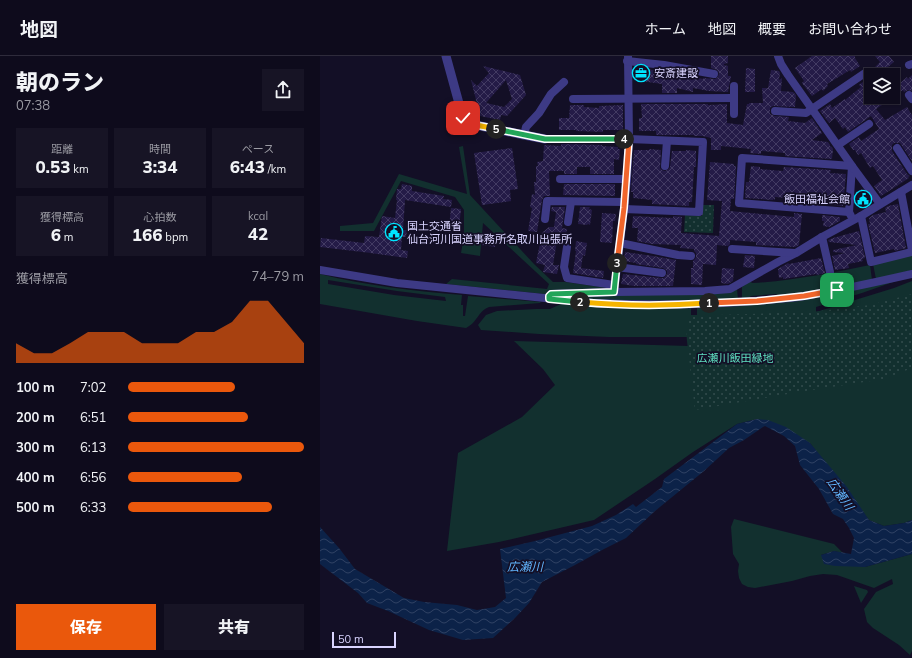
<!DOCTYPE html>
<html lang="ja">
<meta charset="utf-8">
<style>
:root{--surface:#0e0b1c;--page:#171425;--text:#f1f3f6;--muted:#9b9ba3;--line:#2e2b3b;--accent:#ea580c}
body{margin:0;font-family:Mulish,"Noto Sans JP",sans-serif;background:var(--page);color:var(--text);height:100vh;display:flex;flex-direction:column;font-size:15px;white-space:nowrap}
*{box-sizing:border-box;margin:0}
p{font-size:13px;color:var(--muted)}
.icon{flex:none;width:22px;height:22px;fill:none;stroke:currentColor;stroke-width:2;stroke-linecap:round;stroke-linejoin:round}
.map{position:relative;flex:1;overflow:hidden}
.panel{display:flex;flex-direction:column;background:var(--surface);width:320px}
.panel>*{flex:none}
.controls{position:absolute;left:544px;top:12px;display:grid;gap:8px}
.controls a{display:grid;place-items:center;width:36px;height:36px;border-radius:0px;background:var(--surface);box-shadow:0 1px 3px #0004,0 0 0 1px var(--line);font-size:20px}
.scale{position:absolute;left:12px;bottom:10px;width:64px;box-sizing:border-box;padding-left:4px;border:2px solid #d9d4ff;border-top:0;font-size:11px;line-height:14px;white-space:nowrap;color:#d9d4ff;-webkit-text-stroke:3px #130f26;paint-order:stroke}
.pin{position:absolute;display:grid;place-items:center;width:34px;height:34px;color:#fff;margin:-17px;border-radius:8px;box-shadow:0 2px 6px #0006}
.km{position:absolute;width:20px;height:20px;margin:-10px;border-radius:50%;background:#222;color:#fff;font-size:11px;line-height:20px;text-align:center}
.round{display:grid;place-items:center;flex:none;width:42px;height:42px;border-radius:0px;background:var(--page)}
.headline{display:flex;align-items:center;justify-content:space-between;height:68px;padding:0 16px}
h1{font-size:22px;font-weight:800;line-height:30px}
.stats{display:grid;grid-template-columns:repeat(3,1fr);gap:6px;height:68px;padding:4px 16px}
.stats div{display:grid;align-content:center;border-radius:0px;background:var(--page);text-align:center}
.stats b{font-size:17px;font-weight:800}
.stats small{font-size:11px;font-weight:400}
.stats p{font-size:11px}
.chart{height:112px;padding:8px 16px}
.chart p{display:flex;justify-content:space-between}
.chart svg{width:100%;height:72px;margin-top:4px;fill:var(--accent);opacity:.7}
.action{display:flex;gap:8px;margin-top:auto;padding:8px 16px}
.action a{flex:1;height:46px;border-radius:0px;background:var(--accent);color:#fff;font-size:16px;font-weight:800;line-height:46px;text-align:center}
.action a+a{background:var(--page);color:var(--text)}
ul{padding:0 16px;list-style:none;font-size:13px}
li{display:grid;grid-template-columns:64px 48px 1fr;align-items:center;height:30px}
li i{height:10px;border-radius:5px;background:var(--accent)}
header{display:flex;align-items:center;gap:24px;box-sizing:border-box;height:56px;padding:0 20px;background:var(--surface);border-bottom:1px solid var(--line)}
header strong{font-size:19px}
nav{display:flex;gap:22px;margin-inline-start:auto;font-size:14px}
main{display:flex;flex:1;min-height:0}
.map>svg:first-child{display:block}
</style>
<header>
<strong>地図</strong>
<nav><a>ホーム</a><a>地図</a><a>概要</a><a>お問い合わせ</a></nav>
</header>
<main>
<section class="panel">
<div class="headline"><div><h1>朝のラン</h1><p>07:38</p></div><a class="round"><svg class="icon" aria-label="share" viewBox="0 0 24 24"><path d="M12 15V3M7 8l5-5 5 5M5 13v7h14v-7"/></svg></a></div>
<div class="stats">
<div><p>距離</p><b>0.53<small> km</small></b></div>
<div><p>時間</p><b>3:34</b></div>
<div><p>ペース</p><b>6:43<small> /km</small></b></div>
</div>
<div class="stats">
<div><p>獲得標高</p><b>6<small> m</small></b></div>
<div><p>心拍数</p><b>166<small> bpm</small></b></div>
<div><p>kcal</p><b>42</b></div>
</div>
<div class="chart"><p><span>獲得標高</span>74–79 m</p>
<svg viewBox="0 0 160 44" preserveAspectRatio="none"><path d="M0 44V32L10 38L20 38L30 32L40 25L50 25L60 25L70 32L80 32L90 32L100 25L110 25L120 19L130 6L140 6L150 19L160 32V44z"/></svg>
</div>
<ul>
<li><b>100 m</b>7:02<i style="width:61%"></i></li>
<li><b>200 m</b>6:51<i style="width:68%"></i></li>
<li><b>300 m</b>6:13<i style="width:100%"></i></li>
<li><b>400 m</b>6:56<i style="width:65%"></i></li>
<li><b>500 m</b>6:33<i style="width:82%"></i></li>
</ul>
<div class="action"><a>保存</a><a>共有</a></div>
</section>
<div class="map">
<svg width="592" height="602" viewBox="0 0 592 602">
<defs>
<pattern id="park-dots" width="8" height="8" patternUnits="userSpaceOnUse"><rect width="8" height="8" fill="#12302f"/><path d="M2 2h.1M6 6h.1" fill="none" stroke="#344d4e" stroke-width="1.8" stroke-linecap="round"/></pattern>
<pattern id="water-waves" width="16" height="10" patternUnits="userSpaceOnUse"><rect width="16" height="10" fill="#0c2248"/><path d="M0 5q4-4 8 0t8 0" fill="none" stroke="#2f4163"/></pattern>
<pattern id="building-cross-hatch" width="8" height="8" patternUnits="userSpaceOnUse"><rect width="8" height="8" fill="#241b47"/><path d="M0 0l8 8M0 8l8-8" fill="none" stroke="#433b63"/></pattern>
</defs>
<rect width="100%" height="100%" fill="#130f26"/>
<g fill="#12302f" fill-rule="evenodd">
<polygon points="143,90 150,139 214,208 233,226 245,226 288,232 234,236 225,238 126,228 132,223 227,233 229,228 163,167 160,200 141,197 144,180 144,154 135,141 81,125 54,175 20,175 20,170 53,167 79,118 147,138 139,91"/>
<polygon points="592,198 592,214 556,223 553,208"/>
<path d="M550,209L552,224L488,237L459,240L456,238L431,240L427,243H422V231L430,225L432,227C472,225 511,217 550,209Z"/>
<path d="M0,218C47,230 95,235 142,239L141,249H143V260H145L148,240L221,246L220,247L169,251C157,256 158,266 146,272L97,265L0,248ZM8,224L77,235L125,241L126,245L74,239L8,228Z"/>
<polygon points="576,225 542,237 496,251 496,256 574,232 592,225 592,260 377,281 289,281 219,278 161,274 158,269 166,259 177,255 216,253 230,253 241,248 285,251 371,251 371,259 377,259 377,251"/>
<polygon points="417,233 418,243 372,245 275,245 236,242"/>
<polygon points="194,285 369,290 446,289 592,303 592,464 584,467 564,470 549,464 490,387 437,363 417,368 373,396 335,423 274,464 179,486 127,495 138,397 202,361 235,329 223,313"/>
<polygon points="414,463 514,488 523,497 514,495 501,499 545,511 592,498 592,595 590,599 579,589 553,572 547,566 544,553 556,536 573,528 572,523 554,532 517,519 503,518 490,520 472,525 435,532 428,531 422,528 419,522 418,515 419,508 413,498 411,471"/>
<polygon points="534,530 547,534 548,536 541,547"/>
</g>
<g fill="url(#park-dots)">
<polygon points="383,149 394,149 393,177 364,176 365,159 382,160"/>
<path d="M592,238V312L564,323L479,336L375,354C372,331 370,308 367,285C366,277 368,268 368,260L492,256L550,249Z"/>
</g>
<polygon fill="url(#water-waves)" points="437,363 448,364 466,371 490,387 527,431 549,464 564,470 584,467 592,464 592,498 545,511 515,510 504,508 501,499 514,495 531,498 534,482 529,472 523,463 513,458 499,433 480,409 475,390 464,380 445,370 443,371 424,384 409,392 384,415 335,455 306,482 284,493 255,509 222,526 209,547 195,562 173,582 143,584 109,574 68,555 47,547 38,537 0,508 0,471 19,492 35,513 84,542 104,546 137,549 157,554 175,551 186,542 180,493 215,485 272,470 296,459 313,448 316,451 342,431 344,423 417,368"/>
<g fill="url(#building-cross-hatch)" fill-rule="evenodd">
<polygon points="391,0 408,0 408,7 404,8 404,9 408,10 408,20 411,20 410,26 409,30 408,36 389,35 373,32 373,36 357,32 357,37 342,37 342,28 314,24 315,12 342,15 342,14 343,14 383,23 383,22 395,23 398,21 399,17 397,14 391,12"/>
<polygon points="492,0 535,0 535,2 540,10 531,16 530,14 507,28 508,30 503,35 502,33 492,40 482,27 484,25 475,12"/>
<polygon points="555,0 569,0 574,6 563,15 568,19 550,19 550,16 560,6"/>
<path d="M163,10L200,19L206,39L187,60L181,59L180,64L160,60L151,24L157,30L169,17ZM186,24L192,43L184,51L166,47Z"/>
<polygon points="426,12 435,13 435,36 425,36"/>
<polygon points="451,14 459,15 460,17 459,24 462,22 461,35 473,36 476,39 475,51 453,50 450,52 450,58 455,60 469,61 468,65 485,67 492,62 502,77 492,84 508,86 510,89 510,90 512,91 513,93 512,103 465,100 465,97 441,95 441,98 430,97 431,93 401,90 401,94 391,94 391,82 383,80 374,80 374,79 336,79 336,75 319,75 319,62 322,62 321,48 388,48 388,49 407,48 407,67 423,69 427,48 429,48 429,47 443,47 442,32 448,32"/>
<polygon points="592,19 592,35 588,34 584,36 583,34 556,53 565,64 587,51 592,59 592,105 580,87 574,87 572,89 572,95 587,118 590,120 588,121 589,122 561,140 554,130 562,124 553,110 550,112 541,97 538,99 535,94 533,94 529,88 539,81 541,85 559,73 551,60 528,76 525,71 523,73 515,62 509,67 500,55 510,48 512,52 525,43 525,44 541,31 539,29 551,20 551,41 573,41 573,24 578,29 587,21 588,23"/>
<polygon points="250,49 264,49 264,51 279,52 279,50 303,49 303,74 283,74 283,76 256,75 256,74 239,74 239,62 249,62"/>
<polygon points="241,88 282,89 282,90 298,91 298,93 300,93 299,104 294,103 294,118 270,118 270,111 257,111 257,118 244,118 244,115 229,115 230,140 224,140 222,144 217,176 208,175 212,152 210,151 212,138 215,139 214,126 216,126 216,110 218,110 217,106 223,105 224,89 241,90"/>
<polygon points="192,92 198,133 190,134 191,145 162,149 154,97"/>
<polygon points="329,93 341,94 340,112 342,114 345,115 349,113 350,111 352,95 366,95 366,94 376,95 376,111 374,111 372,146 369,146 369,150 332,148 332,144 313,142 313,136 311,136 314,94 329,94"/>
<polygon points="390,106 414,108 414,110 416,110 414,143 411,143 410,155 474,161 474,157 482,158 479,189 475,191 436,189 436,186 410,184 410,188 408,190 397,189 396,209 383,208 382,229 371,228 371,212 373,212 373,205 375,203 376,201 376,197 374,195 374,193 360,192 361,189 332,188 317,185 318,172 312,172 313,160 353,162 353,160 362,161 361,177 399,180 402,145 387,144"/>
<polygon points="431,110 440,111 440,113 463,115 464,111 511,114 510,117 526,118 523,150 514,149 514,145 506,144 489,143 489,146 488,146 487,147 478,146 479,143 455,141 455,144 453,143 453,144 425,142 426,126 429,126"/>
<polygon points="82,128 92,130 92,135 124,140 123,143 132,144 131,151 85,144 83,174 87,174 86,181 82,181 81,194 88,195 87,202 50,197 51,197 0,191 1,182 44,187 45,180 59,181 62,160 75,162 77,144 76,144 77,133 81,133"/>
<polygon points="244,128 295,128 295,140 243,139"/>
<polygon points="542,133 552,147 543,152 542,152 535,142 536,136"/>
<polygon points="578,148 586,192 575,195 574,193 555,197 548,168 550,168 549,162 553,159 566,156 565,152 568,150"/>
<polygon points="232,151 245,151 242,172 247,173 246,180 238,179 233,209 239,209 237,218 223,216 225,209 216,207 221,182 217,181 229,171 234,171 236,156 231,155"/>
<polygon points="260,151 270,151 269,153 272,154 270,169 268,168 267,169 258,168"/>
<polygon points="131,152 141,153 138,182 128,180"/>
<polygon points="282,157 296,158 295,165 293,165 292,187 280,186"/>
<polygon points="502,159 520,161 520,165 509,171 503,170 504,165 502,165"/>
<polygon points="539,175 545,202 542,203 543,205 528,208 529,212 515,214 512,200 525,197 513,196 513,194 537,189 509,186 508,184 513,182"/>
<polygon points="163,180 176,182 175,191 162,189"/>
<polygon points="256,185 267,187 265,200 263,199 261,212 284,215 283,222 253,217 256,195 255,195"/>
<polygon points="305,196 333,200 356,204 353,230 314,230 301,228 303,218 341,222 344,222 347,218 347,215 343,212 316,208 316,207 304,205"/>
<polygon points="425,199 435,200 434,212 423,211"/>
<polygon points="501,202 505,217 497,219 496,218 463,223 463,221 459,222 458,213 468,207 469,208"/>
<polygon points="402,212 414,213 413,225 408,228 401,227"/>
</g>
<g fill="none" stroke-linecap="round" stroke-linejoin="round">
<g stroke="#3d3a85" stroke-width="8">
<polyline points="308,0 309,83 307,123 304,153 294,236 385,235 410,233 458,206 476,197 502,181 541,160 592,129"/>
<polyline points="458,0 461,8 468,19 532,110 529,156 531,160"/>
<polyline points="307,5 344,9 394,18"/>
<polyline points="589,9 592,8"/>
<polyline points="589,39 592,43"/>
<polyline points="253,43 414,42"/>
<polyline points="455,55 486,57 545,17"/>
<polyline points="414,58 414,30"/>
<polyline points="204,79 206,71 219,57 231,38 244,26"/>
<polyline points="225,83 309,83 383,86 379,156 304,153"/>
<polyline points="518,89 549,68"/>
<polyline points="577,92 592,115"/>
<polyline points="345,110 347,85"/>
<polyline points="240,123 307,123"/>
<polyline points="581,136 592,194"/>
<polyline points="529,156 419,147 422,102 532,110 560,148"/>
<polyline points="541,160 551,206 592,196"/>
<polyline points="225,163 227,145 305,146"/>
<polyline points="248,166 251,146"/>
<polyline points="502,181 510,216"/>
<polyline points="300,187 358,199 371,200"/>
<polyline points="247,191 244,211 247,222 294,229"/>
<polyline points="412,193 475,197"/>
<polyline points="297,211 342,217"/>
<path d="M0,214L77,227L273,247C317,249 360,249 403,247C431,245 458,244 485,240C521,234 557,226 592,218"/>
<polyline points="229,242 231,238 294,236"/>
</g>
<polyline stroke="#3d3a85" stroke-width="9" points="126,0 143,62 146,67 204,79 225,83"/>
</g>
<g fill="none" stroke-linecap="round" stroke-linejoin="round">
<defs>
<polyline id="split-1" points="389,247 437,245 484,240 517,234"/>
<path id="split-2" d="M260,246C303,250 346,250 389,247"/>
<polyline id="split-3" points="260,246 229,243 229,240 231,238 294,236 297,207"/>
<polyline id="split-4" points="297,207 304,152 309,84 304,83"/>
<polyline id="split-5" points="176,73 225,83 304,83"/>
<polyline id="split-6" points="143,62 146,67 176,73"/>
</defs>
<use href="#split-1" stroke="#fff" stroke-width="8"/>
<use href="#split-2" stroke="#fff" stroke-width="8"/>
<use href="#split-3" stroke="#fff" stroke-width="8"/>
<use href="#split-4" stroke="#fff" stroke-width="8"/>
<use href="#split-5" stroke="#fff" stroke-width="8"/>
<use href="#split-6" stroke="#fff" stroke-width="8"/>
<use href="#split-1" stroke="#f0652b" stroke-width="5"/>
<use href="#split-2" stroke="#f5b400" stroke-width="5"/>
<use href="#split-3" stroke="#22a559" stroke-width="5"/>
<use href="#split-4" stroke="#f0652b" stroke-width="5"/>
<use href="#split-5" stroke="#22a559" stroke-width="5"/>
<use href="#split-6" stroke="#f5b400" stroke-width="5"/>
</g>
<defs>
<symbol id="office-ring" viewBox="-11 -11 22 22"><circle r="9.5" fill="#130f26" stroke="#00e5ff" stroke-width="1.5"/><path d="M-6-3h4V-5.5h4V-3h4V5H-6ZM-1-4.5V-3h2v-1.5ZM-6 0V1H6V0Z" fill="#00e5ff"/></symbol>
<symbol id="civic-ring" viewBox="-11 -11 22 22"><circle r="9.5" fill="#130f26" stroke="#00e5ff" stroke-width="1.5"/><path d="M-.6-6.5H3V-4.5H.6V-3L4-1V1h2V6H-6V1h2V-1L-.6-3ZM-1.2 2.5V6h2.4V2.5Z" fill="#00e5ff"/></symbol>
</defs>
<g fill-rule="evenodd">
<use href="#office-ring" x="311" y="7" width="20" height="20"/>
<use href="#civic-ring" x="533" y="133" width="20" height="20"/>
<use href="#civic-ring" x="64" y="166" width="20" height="20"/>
</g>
<g text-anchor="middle" stroke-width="3.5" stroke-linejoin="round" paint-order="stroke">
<g font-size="11" fill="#d9d4ff" stroke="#130f26" text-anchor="start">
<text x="334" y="21">安斎建設</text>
<text x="530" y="147" text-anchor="end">飯田福祉会館</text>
<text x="87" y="174">国土交通省<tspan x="87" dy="13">仙台河川国道事務所名取川出張所</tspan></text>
</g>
<g font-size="11" fill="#5fe0c0" stroke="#130f26">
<text x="415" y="306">広瀬川飯田緑地</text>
</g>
<g font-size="12" font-style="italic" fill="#62b6ff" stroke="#130f26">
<text transform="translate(520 438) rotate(55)" y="4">広瀬川</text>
<text x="205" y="515">広瀬川</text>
</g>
</g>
</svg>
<div class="controls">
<a><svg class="icon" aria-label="layers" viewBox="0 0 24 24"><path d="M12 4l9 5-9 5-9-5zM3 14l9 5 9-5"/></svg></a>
</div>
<div class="scale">50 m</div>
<div class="pin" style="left:517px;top:234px;background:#1e9e55"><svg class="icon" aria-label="arrive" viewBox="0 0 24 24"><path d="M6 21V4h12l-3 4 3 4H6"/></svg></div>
<div class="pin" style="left:143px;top:62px;background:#d93025"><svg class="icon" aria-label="check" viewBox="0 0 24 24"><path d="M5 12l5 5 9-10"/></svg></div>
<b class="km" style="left:389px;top:247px">1</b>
<b class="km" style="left:260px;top:246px">2</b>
<b class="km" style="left:297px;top:207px">3</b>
<b class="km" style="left:304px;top:83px">4</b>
<b class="km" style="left:176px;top:73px">5</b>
</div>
</main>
